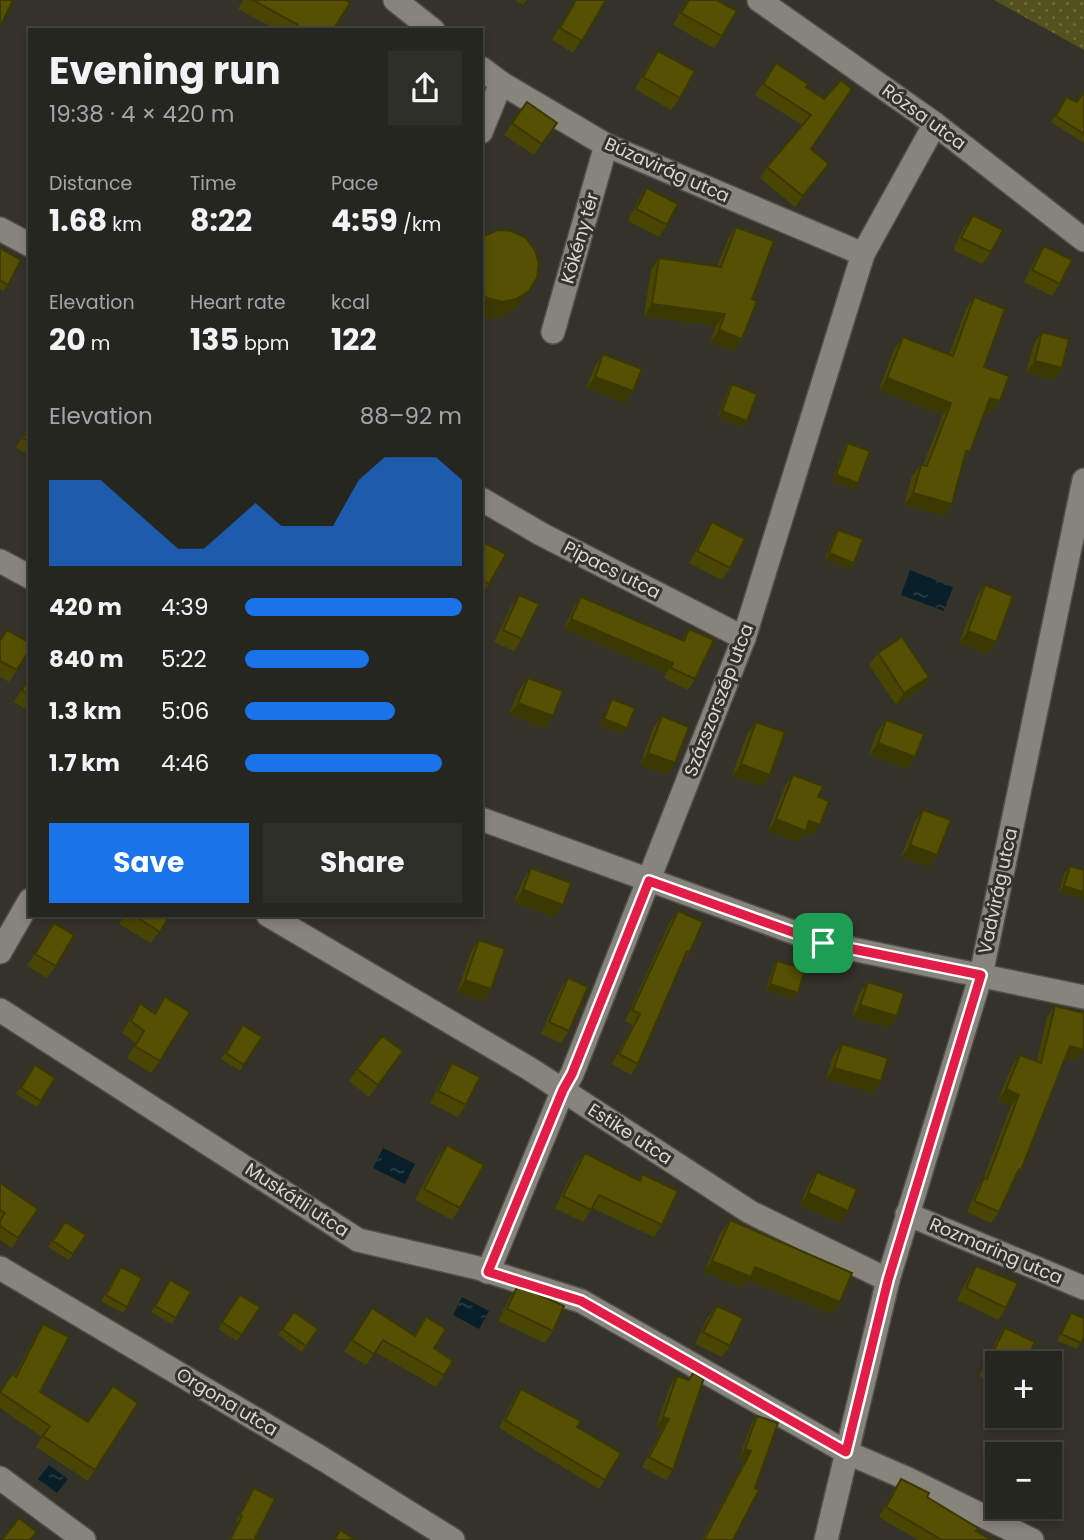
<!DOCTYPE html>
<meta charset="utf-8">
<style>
:root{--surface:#262620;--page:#2e2e29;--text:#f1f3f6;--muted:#a4a5a5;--line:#42433e;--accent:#1a73e8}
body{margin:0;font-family:Poppins,sans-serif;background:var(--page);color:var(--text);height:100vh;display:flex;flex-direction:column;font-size:26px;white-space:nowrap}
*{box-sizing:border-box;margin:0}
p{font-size:23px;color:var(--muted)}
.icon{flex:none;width:38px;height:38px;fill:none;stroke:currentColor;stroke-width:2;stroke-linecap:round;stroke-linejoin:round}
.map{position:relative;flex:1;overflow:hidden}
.sheet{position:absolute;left:28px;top:28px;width:455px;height:889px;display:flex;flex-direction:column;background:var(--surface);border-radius:0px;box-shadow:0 4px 10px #0003,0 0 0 2px var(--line)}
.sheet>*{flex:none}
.tools{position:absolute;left:985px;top:1351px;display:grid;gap:14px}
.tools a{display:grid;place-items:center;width:77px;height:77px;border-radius:0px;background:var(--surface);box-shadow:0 4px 10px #0003,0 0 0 2px var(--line);font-size:35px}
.pin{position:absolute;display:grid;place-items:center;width:60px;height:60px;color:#fff;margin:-30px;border-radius:14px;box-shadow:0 4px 10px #0006}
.round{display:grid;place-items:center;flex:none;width:74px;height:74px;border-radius:0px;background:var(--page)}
.summary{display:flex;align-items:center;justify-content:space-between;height:119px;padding:0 21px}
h1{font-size:38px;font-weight:700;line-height:52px}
.metrics{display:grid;grid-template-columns:repeat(3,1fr);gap:10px;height:119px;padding:7px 21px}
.metrics div{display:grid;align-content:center}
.metrics b{font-size:30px;font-weight:700}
.metrics small{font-size:19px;font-weight:400}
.metrics p{font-size:19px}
.chart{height:196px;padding:14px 21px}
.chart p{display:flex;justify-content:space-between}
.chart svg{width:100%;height:126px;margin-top:7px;fill:var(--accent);opacity:.7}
.cta{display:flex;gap:14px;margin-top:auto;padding:14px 21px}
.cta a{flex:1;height:80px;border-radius:0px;background:var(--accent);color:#fff;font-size:28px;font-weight:700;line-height:80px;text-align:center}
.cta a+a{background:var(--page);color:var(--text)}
ul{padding:0 21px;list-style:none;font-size:23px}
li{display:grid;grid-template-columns:112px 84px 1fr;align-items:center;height:52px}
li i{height:18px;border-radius:9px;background:var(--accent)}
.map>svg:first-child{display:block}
</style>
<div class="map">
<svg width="1084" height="1540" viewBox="0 0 1084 1540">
<defs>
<pattern id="park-dots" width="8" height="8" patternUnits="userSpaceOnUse" patternTransform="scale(1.75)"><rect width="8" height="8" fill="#54511d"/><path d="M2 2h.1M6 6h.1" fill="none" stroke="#6c693d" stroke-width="1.8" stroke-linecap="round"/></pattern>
<pattern id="water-ripples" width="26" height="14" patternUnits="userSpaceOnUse" patternTransform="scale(1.75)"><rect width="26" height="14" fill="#081e29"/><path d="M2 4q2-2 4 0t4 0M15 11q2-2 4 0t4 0" fill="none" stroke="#2b3e47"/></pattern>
</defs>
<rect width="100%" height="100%" fill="#33332a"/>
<polygon fill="url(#park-dots)" points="994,0 1084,0 1084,50"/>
<g fill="url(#water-ripples)">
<polygon points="910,570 953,587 944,611 901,595"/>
<polygon points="383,1148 415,1164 405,1184 373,1168"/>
<polygon points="462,1297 489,1311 479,1329 453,1315"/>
<polygon points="49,1465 68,1479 57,1493 38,1479"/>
</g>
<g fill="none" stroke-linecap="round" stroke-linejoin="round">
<defs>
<g id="street">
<polyline points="395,0 433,30"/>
<polyline points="759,0 935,124 1084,240"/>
<polyline points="481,68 501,83 606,145 863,254"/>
<polyline points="481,132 501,83"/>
<polyline points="0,229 30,245"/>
<polyline points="553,332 606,145"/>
<polyline points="481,499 541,534 744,638"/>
<polyline points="0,561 30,577"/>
<polyline points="481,819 823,943 1084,997"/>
<polyline points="268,915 530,1069 750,1212 888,1280"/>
<polyline points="0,952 30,900"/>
<polyline points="0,1010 358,1240 478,1268 581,1301 846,1452 908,1479 1032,1540"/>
<polyline points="907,1214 1084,1288"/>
<polyline points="0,1268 323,1459 453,1540"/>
<polyline points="488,1272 563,1090 572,1074 744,638 863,254 935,124"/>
<polyline points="0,1478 84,1540"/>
<polyline points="826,1540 888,1280 981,975 1084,480"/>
</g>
</defs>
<use href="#street" stroke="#504f48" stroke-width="26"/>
<use href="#street" stroke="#86857b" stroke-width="23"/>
</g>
<g fill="#494503">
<polygon points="243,0 346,0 333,30 277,30 238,9"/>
<polygon points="515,0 527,0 523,5"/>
<polygon points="575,0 606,0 573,53 552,40"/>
<polygon points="687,0 717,0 722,36 714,48 673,25"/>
<polygon points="658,51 680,98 671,110 635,89 650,62"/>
<polygon points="776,63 806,87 824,99 811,149 829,164 822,175 795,207 760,178 767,167 802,125 755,95"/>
<polygon points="1084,92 1084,143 1051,122 1066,97 1077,102"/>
<polygon points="527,102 557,123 534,155 504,135"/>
<polygon points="647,188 667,225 659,237 628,221 639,199"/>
<polygon points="973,215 991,252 982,264 953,250 964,227"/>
<polygon points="736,227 752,299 742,339 734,351 710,342 716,326 644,316 651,270 659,258 717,267 728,239"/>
<polygon points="481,238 516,308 504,316 489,319 481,317"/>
<polygon points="1044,246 1060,284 1052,296 1024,282 1036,258"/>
<polygon points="0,248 8,285 3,291 0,289"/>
<polygon points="974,297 991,413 985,411 964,460 944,516 904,505 912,476 921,465 923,465 943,415 879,390 894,349 903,337 949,355 966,309"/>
<polygon points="1042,332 1062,368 1053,380 1026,372 1034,344"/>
<polygon points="603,354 625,403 586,388 595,366"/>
<polygon points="732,384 743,427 718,417 728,390"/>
<polygon points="30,423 30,455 16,448"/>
<polygon points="848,443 854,489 832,481 844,449"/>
<polygon points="712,522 730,568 722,580 689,563 704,534"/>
<polygon points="838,530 854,563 850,569 825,559 834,536"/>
<polygon points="481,541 489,584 483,593 481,592"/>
<polygon points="985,585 996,642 987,654 959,643 977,597"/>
<polygon points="519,595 522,639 514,651 494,642 511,607"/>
<polygon points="581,597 682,640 689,629 695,679 688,690 664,678 666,673 564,629 574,607"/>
<polygon points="7,630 17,670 9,682 0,677 0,640"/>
<polygon points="878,653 929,677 921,689 896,705 869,665"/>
<polygon points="30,675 30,712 14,702"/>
<polygon points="528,678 553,716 544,728 509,714 519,690"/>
<polygon points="612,699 623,734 600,726 608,706"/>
<polygon points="662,716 675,763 666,775 640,765 653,728"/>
<polygon points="886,720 915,757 907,769 869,755 877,732"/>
<polygon points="756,722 770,775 762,786 732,776 747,734"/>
<polygon points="793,775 818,797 811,837 803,834 797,842 768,831 785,786"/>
<polygon points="923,810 929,867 901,857 915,822"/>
<polygon points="1070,866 1084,870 1059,892 1065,872"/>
<polygon points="531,868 554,917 514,902 523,880"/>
<polygon points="678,911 690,952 682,963 638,1064 631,1075 612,1064 633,1025 625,1021 670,922"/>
<polygon points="125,915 170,915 151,943 119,924"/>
<polygon points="54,923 56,966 47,978 27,966"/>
<polygon points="479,940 483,1001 457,992 471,952"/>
<polygon points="777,961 798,993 794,999 766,990 773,967"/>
<polygon points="568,978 569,1031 561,1043 541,1034 560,990"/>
<polygon points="868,982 889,1028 852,1017 859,994"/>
<polygon points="165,997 160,1061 151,1073 127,1058 136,1043 122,1033 132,1015 140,1003 154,1013"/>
<polygon points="1055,1006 1075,1061 1066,1058 1014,1181 999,1212 991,1223 967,1212 977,1189 983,1180 1011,1106 998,1100 1012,1066 1020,1055 1037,1061 1047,1017"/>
<polygon points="239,1031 262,1037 240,1071 221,1059"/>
<polygon points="842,1044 881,1081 873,1093 826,1079 833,1056"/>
<polygon points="403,1051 369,1097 349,1081 357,1069"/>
<polygon points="452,1063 466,1105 458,1117 430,1103 444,1075"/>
<polygon points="35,1065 55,1078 37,1107 16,1094"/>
<polygon points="447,1145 460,1208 452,1220 415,1200 438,1157"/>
<polygon points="585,1153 638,1180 642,1174 662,1225 654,1237 592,1208 583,1222 555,1208 576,1165"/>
<polygon points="817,1172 840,1223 800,1205 809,1184"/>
<polygon points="0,1183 38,1209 12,1248 0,1240"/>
<polygon points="730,1220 832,1314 748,1280 742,1288 704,1272 721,1232"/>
<polygon points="65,1222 86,1235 69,1260 48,1247"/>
<polygon points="976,1266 1006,1308 998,1320 957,1300 968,1278"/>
<polygon points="121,1267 127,1307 123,1313 101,1301"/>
<polygon points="170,1280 176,1318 172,1324 151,1312"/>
<polygon points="518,1285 553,1331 545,1343 498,1321 510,1297"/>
<polygon points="240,1295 260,1307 237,1341 218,1329"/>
<polygon points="717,1306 730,1346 722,1357 695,1344 708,1317"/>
<polygon points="372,1308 414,1335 426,1317 434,1348 444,1375 436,1387 375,1352 366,1365 344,1352"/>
<polygon points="294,1312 318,1329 302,1352 278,1335"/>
<polygon points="1071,1313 1081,1343 1077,1349 1057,1341 1067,1319"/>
<polygon points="43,1324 40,1392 95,1470 88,1481 36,1447 42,1437 0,1408 0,1391 14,1376 36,1335"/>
<polygon points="1005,1328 998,1363 998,1385 979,1376 997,1340"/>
<polygon points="693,1373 673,1470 666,1480 642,1467 662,1429 656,1427 670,1386 677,1376 688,1380"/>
<polygon points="521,1389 577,1427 605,1480 599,1489 499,1428 515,1397"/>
<polygon points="757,1416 733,1540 702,1540 745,1461 739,1458 751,1425"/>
<polygon points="901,1479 976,1531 991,1540 918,1540 879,1517 894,1489"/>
<polygon points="254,1488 255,1538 260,1540 229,1540 238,1522 236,1521"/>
</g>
<g fill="#3c3802">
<polygon points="829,164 822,175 795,207 803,196"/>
<polygon points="529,291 516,308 504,316 489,319 481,317 481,306 487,298"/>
<polygon points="652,304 725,314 716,326 644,316"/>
<polygon points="719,330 742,339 734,351 710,342"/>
<polygon points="1035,361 1062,368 1053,380 1026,372"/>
<polygon points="595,377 633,391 625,403 586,388"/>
<polygon points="887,378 951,403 943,415 879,390"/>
<polygon points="990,398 1000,401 991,413 982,410"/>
<polygon points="722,411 747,421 743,427 718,417"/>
<polygon points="836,475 858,483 854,489 832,481"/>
<polygon points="913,493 952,504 944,516 904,505"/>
<polygon points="829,553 854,563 850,569 825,559"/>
<polygon points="571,619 673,663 666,673 564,629"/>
<polygon points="968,631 996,642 987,654 959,643"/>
<polygon points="929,677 921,689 896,705 904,693"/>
<polygon points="518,703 553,716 544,728 509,714"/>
<polygon points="604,719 627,728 623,734 600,726"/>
<polygon points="878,743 915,757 907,769 869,755"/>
<polygon points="648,753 675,763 666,775 640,765"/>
<polygon points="741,764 770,775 762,786 732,776"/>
<polygon points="776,819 809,821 820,825 811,837 803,834 797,842 768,831"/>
<polygon points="910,845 937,855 929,867 901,857"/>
<polygon points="1064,886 1084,892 1084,899 1059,892"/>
<polygon points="523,890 563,905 554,917 514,902"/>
<polygon points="465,980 491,989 483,1001 457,992"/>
<polygon points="770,984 798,993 794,999 766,990"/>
<polygon points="860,1005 897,1016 889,1028 852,1017"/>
<polygon points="1070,1046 1083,1050 1075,1061 1063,1057"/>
<polygon points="834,1068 881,1081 873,1093 826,1079"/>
<polygon points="1006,1089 1019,1095 1011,1106 998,1100"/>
<polygon points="1019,1169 1021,1170 1014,1181 1011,1180"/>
<polygon points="808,1193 848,1211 840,1223 800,1205"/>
<polygon points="712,1261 755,1267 840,1302 832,1314 748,1280 742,1288 704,1272"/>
<polygon points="663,1417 669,1419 662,1429 656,1427"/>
<polygon points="745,1449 751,1451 745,1461 739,1458"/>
</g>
<g fill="#555003" stroke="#3c3802" stroke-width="2">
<polygon points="0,0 13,0 2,23 0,22"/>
<polygon points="253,0 346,0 350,3 333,30 302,30 297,27 298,25"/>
<polygon points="576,0 606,0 582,41 560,28"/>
<polygon points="689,0 717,0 737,11 722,36 681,13"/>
<polygon points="658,51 695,71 680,98 643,77"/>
<polygon points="776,63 808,84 806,87 824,99 841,80 852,89 811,149 829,164 803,196 767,167 811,115 763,84"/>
<polygon points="1084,92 1084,134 1056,116 1066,97 1077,102"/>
<polygon points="527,102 557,123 542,144 512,123"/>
<polygon points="647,188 678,204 667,225 636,209"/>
<polygon points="973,215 1003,230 991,252 961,238"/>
<polygon points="736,227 774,241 752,299 757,301 742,339 719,330 725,314 652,304 659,258 721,267"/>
<polygon points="498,230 512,231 526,238 535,250 539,264 537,278 529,291 516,299 502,302 487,298 481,293 481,238 484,236"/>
<polygon points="1044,246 1072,260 1060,284 1032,270"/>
<polygon points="0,248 21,260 8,285 0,280"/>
<polygon points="974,297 1005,309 984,367 1009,376 1000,401 990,398 970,452 966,451 952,504 913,493 921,465 927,466 951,403 887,378 903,337 953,356"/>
<polygon points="1042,332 1069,339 1062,368 1035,361"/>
<polygon points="603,354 642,369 633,391 595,377"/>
<polygon points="732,384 757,394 747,421 722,411"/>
<polygon points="30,426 30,441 23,438"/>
<polygon points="848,443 870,451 858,483 836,475"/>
<polygon points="712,522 745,539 730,568 697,551"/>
<polygon points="838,530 863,539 854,563 829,553"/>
<polygon points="481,541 506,554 489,584 481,579"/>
<polygon points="985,585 1013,596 996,642 968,631"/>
<polygon points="519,595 539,604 522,639 503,630"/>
<polygon points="581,597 684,641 689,629 714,640 695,679 671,668 673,663 571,619"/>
<polygon points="7,630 30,643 30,649 17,670 0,661 0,641"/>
<polygon points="902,637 929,677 904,693 878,653"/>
<polygon points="30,677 30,695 22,690"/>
<polygon points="528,678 563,691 553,716 518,703"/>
<polygon points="612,699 635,708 627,728 604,719"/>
<polygon points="662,716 689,727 675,763 648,753"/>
<polygon points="886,720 924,734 915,757 878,743"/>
<polygon points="756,722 785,732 770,775 741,764"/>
<polygon points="793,775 823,786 818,797 829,801 820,825 809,821 806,831 776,819"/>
<polygon points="923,810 951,820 937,855 910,845"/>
<polygon points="1070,866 1084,870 1084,892 1064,886"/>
<polygon points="531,868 571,883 563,905 523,890"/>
<polygon points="678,911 703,922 690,952 687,951 638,1064 619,1054 640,1014 632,1010"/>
<polygon points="133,915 170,915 160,932"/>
<polygon points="54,923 74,935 56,966 35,954"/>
<polygon points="479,940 505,949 491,989 465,980"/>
<polygon points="777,961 805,969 798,993 770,984"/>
<polygon points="568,978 588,987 569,1031 549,1022"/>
<polygon points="868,982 904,993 897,1016 860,1005"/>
<polygon points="165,997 190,1012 160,1061 135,1046 144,1031 131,1021 140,1003 155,1014"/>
<polygon points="1055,1006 1084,1013 1084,1044 1083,1050 1070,1046 1021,1170 1019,1169 999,1212 974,1201 984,1178 987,1179 1019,1095 1006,1089 1020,1055 1041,1063"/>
<polygon points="243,1025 262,1037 244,1065 226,1053"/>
<polygon points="382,1036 403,1051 378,1085 357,1069"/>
<polygon points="842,1044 888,1058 881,1081 834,1068"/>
<polygon points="452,1063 480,1077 466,1105 438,1091"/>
<polygon points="35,1065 55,1078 41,1101 21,1088"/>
<polygon points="447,1145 484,1165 460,1208 424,1189"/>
<polygon points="585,1153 640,1181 642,1174 678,1191 662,1225 599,1195 591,1210 563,1196"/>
<polygon points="817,1172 857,1189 848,1211 808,1193"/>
<polygon points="0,1183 38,1209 18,1238 0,1226 0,1221 5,1213 0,1210"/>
<polygon points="730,1220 852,1273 840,1302 755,1267 751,1277 712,1261"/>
<polygon points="65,1222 86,1235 73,1254 53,1241"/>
<polygon points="976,1266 1018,1283 1006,1308 966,1288"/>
<polygon points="121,1267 142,1278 127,1307 106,1295"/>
<polygon points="170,1280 191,1292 176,1318 155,1306"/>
<polygon points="518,1285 564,1306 553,1331 507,1309"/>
<polygon points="240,1295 260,1307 242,1335 222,1322"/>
<polygon points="717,1306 743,1318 730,1346 703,1332"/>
<polygon points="372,1308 415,1336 426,1317 446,1329 434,1348 453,1361 444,1375 383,1340 374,1354 352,1340"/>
<polygon points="294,1312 318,1329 306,1346 282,1329"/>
<polygon points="1071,1313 1084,1318 1084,1337 1081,1343 1061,1334"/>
<polygon points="43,1324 69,1337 40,1392 88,1422 113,1386 138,1403 95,1470 43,1436 50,1426 0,1392 12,1374 16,1377"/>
<polygon points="1005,1328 1035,1342 1025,1363 998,1363 998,1369 987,1364"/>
<polygon points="693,1373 704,1378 673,1470 649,1457 669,1419 663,1417 677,1376 689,1380"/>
<polygon points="521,1389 581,1421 577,1427 621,1453 605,1480 505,1420"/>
<polygon points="757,1416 778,1423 755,1488 759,1490 733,1540 704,1540 751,1451 745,1449"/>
<polygon points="901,1479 929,1493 927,1497 978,1528 976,1531 991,1540 942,1540 886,1507"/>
<polygon points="254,1488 275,1499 255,1538 260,1540 230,1540 242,1516 240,1515"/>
<polygon points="19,1518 37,1532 30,1540 2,1540"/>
<polygon points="340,1530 355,1540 335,1540"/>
</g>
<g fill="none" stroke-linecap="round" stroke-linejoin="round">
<defs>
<polygon id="route" points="649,881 823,943 981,975 888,1280 846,1452 581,1301 488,1272 563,1090 572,1074"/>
</defs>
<use href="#route" stroke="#fff" stroke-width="14"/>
<use href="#route" stroke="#e11d48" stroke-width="9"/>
</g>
<g text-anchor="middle" stroke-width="6" stroke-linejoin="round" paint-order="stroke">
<g font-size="18" fill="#d9d9d3" stroke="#33332a">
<text transform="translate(924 117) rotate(36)" y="6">Rózsa utca</text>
<text transform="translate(667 170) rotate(24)" y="6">Búzavirág utca</text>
<text transform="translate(580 238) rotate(-74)" y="6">Kökény tér</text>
<text transform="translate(612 570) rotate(27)" y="6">Pipacs utca</text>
<text transform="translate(719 700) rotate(-69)" y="6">Százszorszép utca</text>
<text transform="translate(998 891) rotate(-78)" y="6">Vadvirág utca</text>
<text transform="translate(630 1134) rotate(33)" y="6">Estike utca</text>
<text transform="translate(297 1200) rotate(33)" y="6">Muskátli utca</text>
<text transform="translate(996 1251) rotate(23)" y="6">Rozmaring utca</text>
<text transform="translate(227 1402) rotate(31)" y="6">Orgona utca</text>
</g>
</g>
</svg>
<div class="tools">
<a>+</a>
<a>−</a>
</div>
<div class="pin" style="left:823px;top:943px;background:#1e9e55"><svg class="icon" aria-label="arrive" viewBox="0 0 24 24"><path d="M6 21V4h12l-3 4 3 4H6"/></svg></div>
<section class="sheet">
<div class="summary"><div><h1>Evening run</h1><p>19:38 · 4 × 420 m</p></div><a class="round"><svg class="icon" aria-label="share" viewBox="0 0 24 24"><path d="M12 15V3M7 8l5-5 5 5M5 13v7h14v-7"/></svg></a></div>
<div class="metrics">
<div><p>Distance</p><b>1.68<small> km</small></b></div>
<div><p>Time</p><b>8:22</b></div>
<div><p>Pace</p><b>4:59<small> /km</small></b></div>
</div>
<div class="metrics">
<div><p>Elevation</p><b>20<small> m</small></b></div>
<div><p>Heart rate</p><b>135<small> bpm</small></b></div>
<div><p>kcal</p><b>122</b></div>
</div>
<div class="chart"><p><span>Elevation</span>88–92 m</p>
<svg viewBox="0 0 160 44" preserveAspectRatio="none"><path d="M0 44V14L10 14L20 14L30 22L40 30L50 38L60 38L70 30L80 22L90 30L100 30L110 30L120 14L130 6L140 6L150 6L160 14V44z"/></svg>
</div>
<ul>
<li><b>420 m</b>4:39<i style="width:100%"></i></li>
<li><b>840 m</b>5:22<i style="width:57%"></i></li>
<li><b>1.3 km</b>5:06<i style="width:69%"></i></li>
<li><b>1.7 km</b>4:46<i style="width:91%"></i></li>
</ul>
<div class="cta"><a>Save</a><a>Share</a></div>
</section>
</div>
